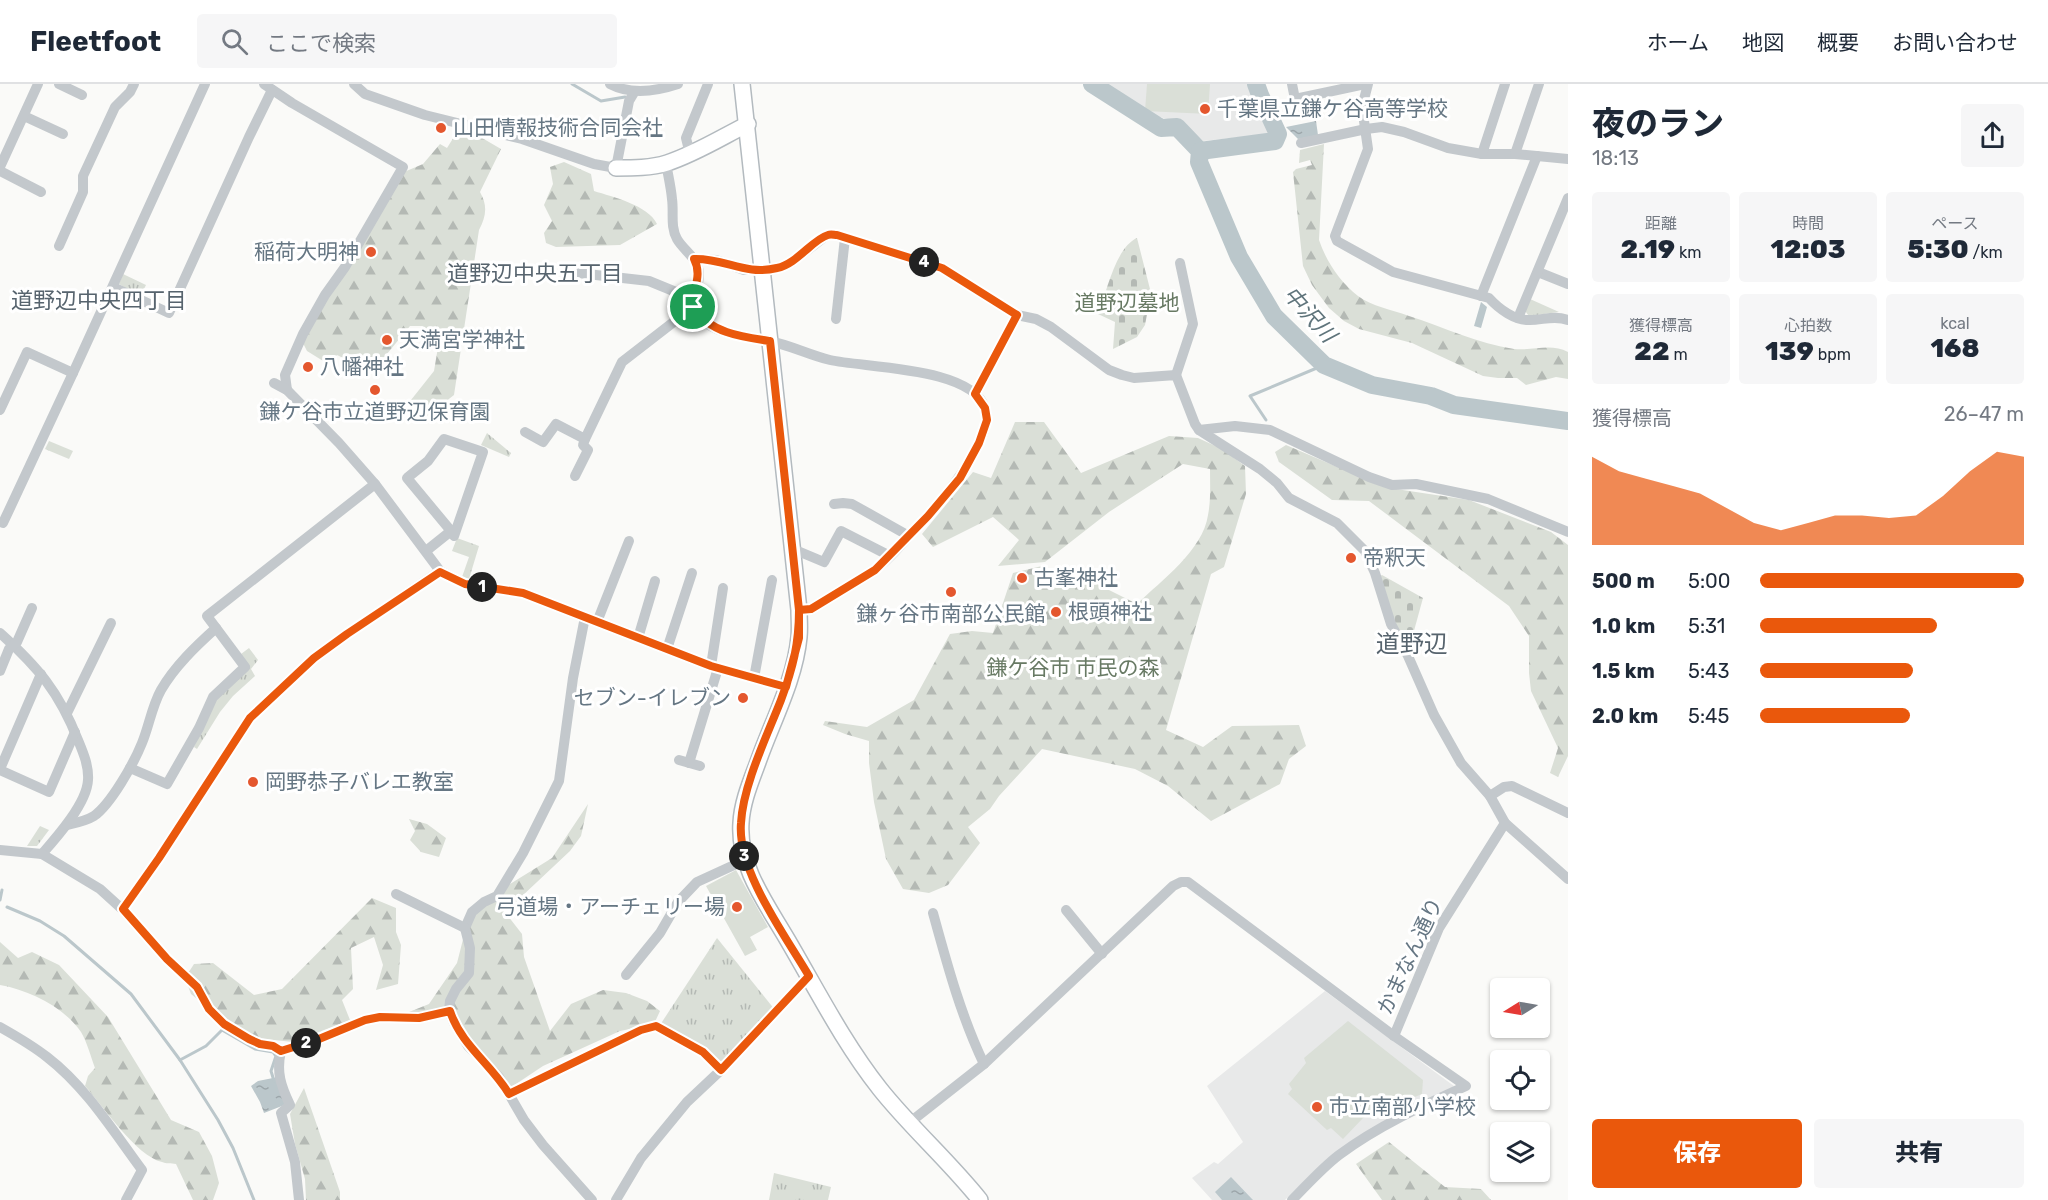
<!DOCTYPE html>
<html lang="ja">
<meta charset="utf-8">
<style>
:root{--surface:#fff;--page:#f6f6f7;--text:#1f2937;--muted:#747a83;--line:#e0e1e3;--accent:#ea580c}
body{margin:0;font-family:Rubik,"Noto Sans JP",sans-serif;background:var(--page);color:var(--text);height:100vh;display:flex;flex-direction:column;font-size:22px;white-space:nowrap}
*{box-sizing:border-box;margin:0}
p{font-size:20px;color:var(--muted)}
.icon{flex:none;width:33px;height:33px;fill:none;stroke:currentColor;stroke-width:2;stroke-linecap:round;stroke-linejoin:round}
.map{position:relative;flex:1;overflow:hidden}
.sheet{display:flex;flex-direction:column;background:var(--surface);width:480px}
.sheet>*{flex:none}
.needle{width:39px;rotate:259deg}
.fabs{position:absolute;left:1490px;top:894px;display:grid;gap:12px}
.fabs a{display:grid;place-items:center;width:60px;height:60px;border-radius:6px;background:var(--surface);box-shadow:0 2px 4px #0004;font-size:30px}
.pin{position:absolute;display:grid;place-items:center;width:51px;height:51px;color:#fff;margin:-26px;border:3px solid #fff;border-radius:50%;box-shadow:0 2px 6px #0007}
.km{position:absolute;width:30px;height:30px;margin:-15px;border-radius:50%;background:#222;color:#fff;font-size:16px;line-height:30px;text-align:center}
.round{display:grid;place-items:center;flex:none;width:63px;height:63px;border-radius:6px;background:var(--page)}
.overview{display:flex;align-items:center;justify-content:space-between;height:102px;padding:0 24px}
h1{font-size:33px;font-weight:800;line-height:45px}
.stats{display:grid;grid-template-columns:repeat(3,1fr);gap:9px;height:102px;padding:6px 24px}
.stats div{display:grid;align-content:center;border-radius:6px;background:var(--page);text-align:center}
.stats b{font-size:26px;font-weight:800}
.stats small{font-size:16px;font-weight:400}
.stats p{font-size:16px}
.chart{height:168px;padding:12px 24px}
.chart p{display:flex;justify-content:space-between}
.chart svg{width:100%;height:108px;margin-top:6px;fill:var(--accent);opacity:.7}
.primary-button{display:flex;gap:12px;margin-top:auto;padding:12px 24px}
.primary-button a{flex:1;height:69px;border-radius:6px;background:var(--accent);color:#fff;font-size:24px;font-weight:800;line-height:69px;text-align:center}
.primary-button a+a{background:var(--page);color:var(--text)}
ul{padding:0 24px;list-style:none;font-size:20px}
li{display:grid;grid-template-columns:96px 72px 1fr;align-items:center;height:45px}
li i{height:15px;border-radius:8px;background:var(--accent)}
header{display:flex;align-items:center;gap:36px;box-sizing:border-box;height:84px;padding:0 30px;background:var(--surface);border-bottom:2px solid var(--line)}
header strong{font-size:28px}
nav{display:flex;gap:33px;margin-inline-start:auto;font-size:21px}
.search{width:420px;height:54px;background:var(--page);display:flex;align-items:center;gap:15px;box-sizing:border-box;padding:0 21px;border-radius:6px;color:var(--muted);font-size:22px}
main{display:flex;flex:1;min-height:0}
.map>svg:first-child{display:block}
</style>
<header>
<strong>Fleetfoot</strong>
<div class="search"><svg class="icon" aria-label="search" viewBox="0 0 24 24"><circle cx="10" cy="10" r="6"/><path d="M15 15l6 6"/></svg>ここで検索</div>
<nav><a>ホーム</a><a>地図</a><a>概要</a><a>お問い合わせ</a></nav>
</header>
<main>
<div class="map">
<svg width="1568" height="1116" viewBox="0 0 1568 1116">
<defs>
<pattern id="forest-firs" width="22" height="20" patternUnits="userSpaceOnUse" patternTransform="scale(1.5)"><rect width="22" height="20" fill="#dadfd7"/><path d="M5 1l3.5 6h-7zM16 11l3.5 6h-7z" fill="#b4b9b4"/></pattern>
<pattern id="cemetery-stones" width="16" height="16" patternUnits="userSpaceOnUse" patternTransform="scale(1.5)"><rect width="16" height="16" fill="#dadfd7"/><path d="M2 7V4a2 2 0 0 1 4 0v3zM10 15v-3a2 2 0 0 1 4 0v3z" fill="#b4b9b4"/></pattern>
<pattern id="park-tufts" width="24" height="20" patternUnits="userSpaceOnUse" patternTransform="scale(1.5)"><rect width="24" height="20" fill="#dadfd7"/><path d="M3 7l-1-3M5 7V3M7 7l1-3M15 17l-1-3M17 17v-4M19 17l1-3" fill="none" stroke="#b4b9b4"/></pattern>
<pattern id="water-ripples" width="26" height="14" patternUnits="userSpaceOnUse" patternTransform="scale(1.5)"><rect width="26" height="14" fill="#bbc7cb"/><path d="M2 4q2-2 4 0t4 0M15 11q2-2 4 0t4 0" fill="none" stroke="#9ca6aa"/></pattern>
</defs>
<rect width="100%" height="100%" fill="#fafaf8"/>
<g fill="#e8e9e9">
<polygon points="1101,0 1262,0 1264,11 1280,46 1260,51 1203,57 1181,38 1150,31"/>
<polygon points="1325,907 1454,1002 1314,1087 1285,1116 1212,1116 1192,1094 1214,1078 1218,1080 1243,1058 1207,1002"/>
</g>
<g fill="#dadfd7">
<polygon points="1147,0 1210,0 1208,30 1145,27"/>
<polygon points="736,786 768,843 750,853 757,866 745,872 706,802"/>
<polygon points="1348,937 1423,996 1422,1010 1363,1034 1343,1055 1331,1044 1327,1046 1288,1010 1292,1005 1289,1000 1306,979 1304,974"/>
</g>
<g fill="url(#forest-firs)">
<path d="M457,48L477,51L501,65L480,108C488,122 486,133 479,146L454,311L418,339L408,333L411,316L434,287L438,263L437,254L433,249L422,242H410L372,288L337,271L328,280L307,267L302,257L404,88L423,80L440,60L447,64Z"/>
<path d="M1324,60L1319,156C1326,177 1340,198 1358,212C1371,222 1393,226 1409,232C1443,243 1479,260 1514,265C1533,267 1551,259 1568,268V295L1556,293L1526,301L1517,294H1498L1483,292L1412,259L1359,245L1344,237L1329,224L1312,201L1303,182L1293,88L1296,85L1312,81L1310,76L1299,79L1300,66Z"/>
<path d="M564,78L591,90L594,107C613,113 648,121 657,140L620,161L556,163L546,159L544,149L552,137L544,121L553,100L550,83Z"/>
<path d="M1015,338H1044L1081,389L1169,352L1198,354L1222,365L1245,382L1246,410L1224,483L1211,490L1166,646L1203,663L1232,642L1299,641L1306,662L1289,675L1280,700L1211,737L1168,702L1135,685L1042,665L999,712L990,725L968,743L980,759L948,801L929,809L903,805L886,775L874,718L869,679V657L845,650L823,641L825,637L867,643L914,616L950,550L972,547L993,549L1013,489L1042,482L1091,497L1137,520C1162,496 1203,466 1208,431C1211,416 1210,400 1210,385L1183,380L1109,428L1045,478L998,482L1019,456L993,433L933,463L922,450L973,388L991,394Z"/>
<polygon points="1286,361 1363,394 1396,405 1469,416 1551,448 1568,461 1568,672 1558,693 1550,689 1558,664 1531,607 1529,589 1529,552 1509,522 1369,417 1332,416 1279,378 1275,368"/>
<polygon points="588,720 581,752 570,767 505,828 522,850 524,873 550,947 571,920 603,906 626,909 647,917 660,927 654,940 620,947 543,982 510,1004 467,954 452,927 404,930 429,920 457,879 471,824 552,774"/>
<polygon points="409,735 427,740 446,754 439,773 421,768 410,756 415,747"/>
<polygon points="372,814 396,824 396,848 401,861 398,900 376,906 383,881 374,853 351,864 353,905 342,916 350,936 293,958 255,954 226,938 191,910 185,894 194,880 213,879 254,911 282,905"/>
<path d="M0,858L18,874L32,868L59,881L108,933L171,1036L199,1048L212,1072L219,1099L213,1116H193L176,1080C171,1079 166,1080 162,1078C136,1072 103,1022 85,1002L88,992L95,984C91,973 87,958 81,948C64,923 29,906 0,901Z"/>
<polygon points="304,1004 340,1108 340,1116 306,1116 305,1095 295,1060 290,1030"/>
<polygon points="1389,1058 1445,1103 1481,1105 1491,1116 1382,1116 1356,1080"/>
</g>
<g fill="url(#cemetery-stones)">
<path d="M1137,154L1151,209L1145,241L1137,253L1113,265L1115,238L1098,230C1107,208 1115,164 1137,154Z"/>
<polygon points="1382,491 1423,514 1409,565 1393,538 1378,493"/>
</g>
<g fill="url(#park-tufts)">
<polygon points="123,190 146,201 140,213 119,200"/>
<polygon points="1530,215 1559,228 1529,232 1525,227"/>
<polygon points="487,349 511,369 509,373 481,361"/>
<polygon points="49,357 73,367 69,375 45,365"/>
<polygon points="457,454 479,462 469,495 462,493 469,473 452,467"/>
<polygon points="249,564 258,576 251,585 255,592 233,612 220,628 197,665 194,663 214,617 249,583 241,570"/>
<polygon points="40,742 49,746 37,762 27,762"/>
<polygon points="717,854 775,926 722,981 660,941"/>
<polygon points="774,1089 831,1103 828,1116 769,1116"/>
</g>
<g fill="url(#water-ripples)">
<polygon points="1316,37 1318,51 1298,55 1286,43"/>
<polygon points="1481,218 1487,223 1481,244 1474,242"/>
<polygon points="278,993 287,1020 264,1029 260,1018 251,1002 258,997"/>
<polygon points="1231,1093 1253,1116 1222,1116 1215,1108"/>
</g>
<g fill="none" stroke-linecap="round" stroke-linejoin="round">
<g stroke="#bbc7cb" stroke-width="3">
<polyline points="572,0 601,17 625,13"/>
<polyline points="1266,336 1250,312 1324,281"/>
<polyline points="0,816 2,806"/>
<polyline points="7,823 40,837 64,852 131,910 180,976 218,1036 233,1064 254,1116"/>
<polyline points="180,976 206,962 222,946 255,965 273,968 276,972 271,987 274,997"/>
</g>
<g stroke="#bbc7cb" stroke-width="18">
<polyline points="1092,0 1161,44 1177,43 1200,67 1199,78 1239,173 1274,232 1324,281 1372,301 1431,312 1454,321 1568,337"/>
<polyline points="1200,67 1275,57 1278,50 1260,11 1256,0"/>
</g>
<defs>
<g id="secondary">
<path d="M742,0L799,526C799,535 800,544 799,553C795,596 772,638 758,678C751,697 742,718 741,739C738,782 766,819 787,855C817,906 843,958 880,1005C911,1044 949,1077 980,1116"/>
<path d="M616,84C633,84 651,84 667,79C695,70 722,53 748,40"/>
</g>
</defs>
<use href="#secondary" stroke="#b3babf" stroke-width="18"/>
<g stroke="#c3c8cc" stroke-width="10">
<polyline points="59,0 82,11"/>
<polyline points="264,0 292,19 403,83 345,183 325,211 303,250 285,291 287,306"/>
<polyline points="354,0 365,10 425,31 522,55 594,80 616,84 629,17 635,7"/>
<path d="M610,0C631,11 657,7 678,0"/>
<polyline points="1292,0 1295,15 1365,0"/>
<path d="M1368,0L1362,23L1368,65L1335,152L1337,157L1393,188L1489,214C1499,225 1515,237 1530,236C1543,236 1555,231 1568,236"/>
<polyline points="24,32 63,50"/>
<polyline points="1301,59 1366,45 1382,43 1404,48 1448,64 1482,70 1515,70 1568,75"/>
<polyline points="690,70 686,54 708,0"/>
<polyline points="1482,70 1505,0"/>
<polyline points="1515,70 1539,0"/>
<path d="M666,79C668,91 671,103 672,115C674,129 670,142 677,155C684,167 698,174 699,189C700,206 685,220 701,235C720,252 746,252 769,257C790,261 809,271 830,276C866,284 972,283 985,324C990,339 980,358 973,371C956,401 933,427 909,452C898,464 887,478 873,487C853,501 831,512 811,525L799,526"/>
<polyline points="0,83 38,0"/>
<polyline points="0,87 41,108"/>
<polyline points="59,162 83,108 83,92 115,23 130,8 134,0"/>
<polyline points="694,175 716,176 744,186 779,184 792,178 827,151 837,151 942,184 1017,231 1036,235 1051,243 1109,286 1122,291 1134,294 1176,291 1195,340 1199,346 1235,342 1270,346 1369,393 1392,401 1416,400 1488,415 1568,448"/>
<polyline points="1538,188 1568,200"/>
<polyline points="578,189 649,197 693,215"/>
<polyline points="113,203 169,229 249,53 272,6"/>
<polyline points="1481,212 1537,72"/>
<polyline points="1518,234 1568,114"/>
<polyline points="836,235 845,154"/>
<polyline points="1176,291 1193,240 1180,179"/>
<polyline points="274,299 287,306 339,359 375,400 440,487 465,500 523,509 711,582 786,603"/>
<polyline points="975,310 1017,231"/>
<polyline points="0,326 27,268 73,289 205,0"/>
<polyline points="1199,346 1260,385 1277,399 1289,414 1337,439 1365,467 1375,489 1391,540 1408,572 1434,631 1461,679 1490,712 1505,739 1568,795"/>
<polyline points="525,348 543,358 556,340 585,355 622,278 693,223"/>
<polyline points="575,392 588,366 583,361 585,355"/>
<polyline points="834,420 843,419 852,420 909,452"/>
<polyline points="3,439 73,289"/>
<polyline points="793,465 824,478 841,447 890,472"/>
<polyline points="426,467 451,447 407,394 428,377 444,355 483,368 454,452 451,447"/>
<polyline points="585,533 573,594 559,697 523,769 497,812 484,818 472,828 465,844 470,864 469,889 456,905 450,917 449,927 454,939 468,962 499,993 524,1036 543,1061 592,1116"/>
<polyline points="597,538 629,457"/>
<path d="M0,549C38,583 59,608 78,656C83,668 89,682 88,696C87,719 57,753 42,770"/>
<polyline points="638,554 655,497"/>
<polyline points="667,565 692,489"/>
<polyline points="711,582 723,504"/>
<polyline points="0,587 9,565 17,558 32,524"/>
<polyline points="754,594 772,496"/>
<polyline points="67,629 111,539"/>
<polyline points="679,676 700,682"/>
<polyline points="689,679 718,584"/>
<polyline points="130,684 167,700 199,644 213,613 245,583 216,544"/>
<polyline points="0,685 41,590"/>
<polyline points="0,686 49,708 75,648"/>
<polyline points="1490,712 1504,703 1512,702 1568,729"/>
<path d="M67,741C76,739 86,737 94,732C111,720 134,679 142,659C149,642 152,622 161,606C175,582 196,562 216,544L207,532L375,400"/>
<path d="M0,766L42,770L100,805L122,825L167,875L197,903L209,925L224,940L249,955L260,960L273,962L281,967C276,988 281,1002 290,1021L281,1029L295,1078L299,1116"/>
<polyline points="396,810 465,844"/>
<polyline points="122,825 159,774 250,634 314,574 347,550 440,487"/>
<polyline points="1066,826 1102,870"/>
<path d="M933,829C947,880 961,932 984,980"/>
<polyline points="626,891 660,849 678,818 697,798 745,776"/>
<path d="M0,943C16,952 32,961 47,973C86,1003 113,1047 142,1086L126,1116"/>
<polyline points="1394,952 1439,844 1505,739"/>
<polyline points="281,967 319,955 365,936 380,933 419,934 449,927"/>
<polyline points="509,1010 641,946 656,942 703,968 721,986"/>
<path d="M909,1039L984,980L1173,802L1181,798H1188L1394,952L1466,1002C1422,1022 1378,1042 1339,1071C1322,1084 1307,1101 1292,1116"/>
<polyline points="616,1116 641,1074 687,1018 721,986 809,892"/>
</g>
<use href="#secondary" stroke="#fff" stroke-width="15"/>
</g>
<g fill="none" stroke-linecap="round" stroke-linejoin="round">
<defs>
<path id="route" d="M693,223C710,249 741,253 770,257L799,526V554L786,603L711,582L523,509L465,500L440,488L347,550L314,574L250,634L159,774L123,825L167,875L197,903L209,925L224,940L249,955L260,960L273,962L281,967L319,955L365,936L380,933L419,934L450,927C461,961 491,980 509,1010L641,946L656,942L703,968L721,986L809,892C785,851 737,787 741,739C743,701 767,652 781,616C793,584 799,560 799,526L811,525L875,486L928,432L960,394L979,359L987,336L985,324L975,310L1017,231L942,184L837,151C834,151 831,150 828,151C813,155 797,180 777,184C744,192 726,174 694,175C703,192 692,206 693,223"/>
</defs>
<use href="#route" stroke="#fff" stroke-width="12"/>
<use href="#route" stroke="#ea580c" stroke-width="8"/>
</g>
<g fill="#e4572e" stroke="#fff" stroke-width="2">
<circle cx="1205" cy="25" r="6"/>
<circle cx="441" cy="44" r="6"/>
<circle cx="371" cy="168" r="6"/>
<circle cx="387" cy="256" r="6"/>
<circle cx="308" cy="283" r="6"/>
<circle cx="375" cy="306" r="6"/>
<circle cx="1351" cy="474" r="6"/>
<circle cx="1022" cy="494" r="6"/>
<circle cx="951" cy="508" r="6"/>
<circle cx="1056" cy="528" r="6"/>
<circle cx="743" cy="614" r="6"/>
<circle cx="253" cy="698" r="6"/>
<circle cx="737" cy="823" r="6"/>
<circle cx="1317" cy="1023" r="6"/>
</g>
<g text-anchor="middle" stroke-width="6" stroke-linejoin="round" paint-order="stroke">
<g font-size="21" fill="#657683" stroke="#fff" text-anchor="start">
<text x="1217" y="32">千葉県立鎌ケ谷高等学校</text>
<text x="453" y="51">山田情報技術合同会社</text>
<text x="359" y="175" text-anchor="end">稲荷大明神</text>
<text x="399" y="263">天満宮学神社</text>
<text x="320" y="290">八幡神社</text>
<text x="375" y="335" text-anchor="middle">鎌ケ谷市立道野辺保育園</text>
<text x="1363" y="481">帝釈天</text>
<text x="1034" y="501">古峯神社</text>
<text x="1068" y="535">根頭神社</text>
<text x="951" y="537" text-anchor="middle">鎌ヶ谷市南部公民館</text>
<text x="731" y="621" text-anchor="end">セブン-イレブン</text>
<text x="265" y="705">岡野恭子バレエ教室</text>
<text x="725" y="830" text-anchor="end">弓道場・アーチェリー場</text>
<text x="1329" y="1030">市立南部小学校</text>
</g>
<g font-size="21" fill="#687a64" stroke="#fff">
<text x="1127" y="226">道野辺墓地</text>
<text x="1073" y="591">鎌ケ谷市 市民の森</text>
</g>
<g font-size="21" fill="#657683" stroke="#fff">
<text transform="translate(1410 872) rotate(-65)" y="7">かまなん通り</text>
</g>
<g font-size="22" fill="#57646e" stroke="#fff">
<text x="535" y="197">道野辺中央五丁目</text>
<text x="99" y="224">道野辺中央四丁目</text>
</g>
<g font-size="22" font-style="italic" fill="#60757c" stroke="#fff">
<text transform="translate(1310 230) rotate(48)" y="8">中沢川</text>
</g>
<g font-size="24" fill="#57646e" stroke="#fff">
<text x="1412" y="568">道野辺</text>
</g>
</g>
</svg>
<div class="fabs">
<a><svg class="needle" viewBox="-14 -14 28 28"><path d="M0-13l5 13h-10z" fill="#e53935"/><path d="M0 13l5-13h-10z" fill="#747a83"/></svg></a>
<a><svg class="icon" aria-label="locate" viewBox="0 0 24 24"><circle cx="12" cy="12" r="6"/><path d="M12 2v4M12 18v4M2 12h4M18 12h4"/></svg></a>
<a><svg class="icon" aria-label="layers" viewBox="0 0 24 24"><path d="M12 4l9 5-9 5-9-5zM3 14l9 5 9-5"/></svg></a>
</div>
<div class="pin" style="left:693px;top:223px;background:#1e9e55"><svg class="icon" aria-label="arrive" viewBox="0 0 24 24"><path d="M6 21V4h12l-3 4 3 4H6"/></svg></div>
<b class="km" style="left:482px;top:503px">1</b>
<b class="km" style="left:306px;top:959px">2</b>
<b class="km" style="left:744px;top:772px">3</b>
<b class="km" style="left:924px;top:178px">4</b>
</div>
<section class="sheet">
<div class="overview"><div><h1>夜のラン</h1><p>18:13</p></div><a class="round"><svg class="icon" aria-label="share" viewBox="0 0 24 24"><path d="M12 15V3M7 8l5-5 5 5M5 13v7h14v-7"/></svg></a></div>
<div class="stats">
<div><p>距離</p><b>2.19<small> km</small></b></div>
<div><p>時間</p><b>12:03</b></div>
<div><p>ペース</p><b>5:30<small> /km</small></b></div>
</div>
<div class="stats">
<div><p>獲得標高</p><b>22<small> m</small></b></div>
<div><p>心拍数</p><b>139<small> bpm</small></b></div>
<div><p>kcal</p><b>168</b></div>
</div>
<div class="chart"><p><span>獲得標高</span>26–47 m</p>
<svg viewBox="0 0 160 44" preserveAspectRatio="none"><path d="M0 44V8L10 14L20 17L30 20L40 23L50 29L60 35L70 38L80 35L90 32L100 32L110 33L120 32L130 24L140 14L150 6L160 8V44z"/></svg>
</div>
<ul>
<li><b>500 m</b>5:00<i style="width:100%"></i></li>
<li><b>1.0 km</b>5:31<i style="width:67%"></i></li>
<li><b>1.5 km</b>5:43<i style="width:58%"></i></li>
<li><b>2.0 km</b>5:45<i style="width:57%"></i></li>
</ul>
<div class="primary-button"><a>保存</a><a>共有</a></div>
</section>
</main>
